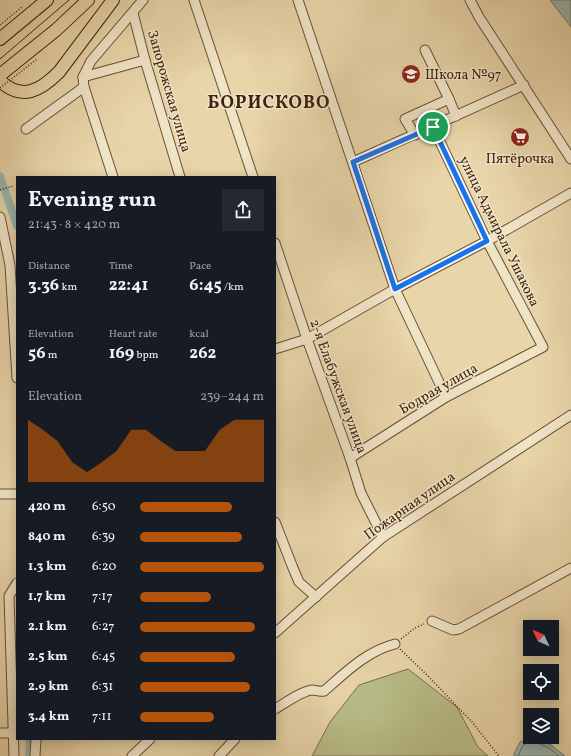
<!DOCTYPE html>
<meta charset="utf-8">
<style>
:root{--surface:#171b24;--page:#242831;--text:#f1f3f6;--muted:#9ea1a6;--accent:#b45309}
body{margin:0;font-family:Vollkorn,serif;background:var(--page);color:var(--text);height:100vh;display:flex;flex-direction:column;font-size:15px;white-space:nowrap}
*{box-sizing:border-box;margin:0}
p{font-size:13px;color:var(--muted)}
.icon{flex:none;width:22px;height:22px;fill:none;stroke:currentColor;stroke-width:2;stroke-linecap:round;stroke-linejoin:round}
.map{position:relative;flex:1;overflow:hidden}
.side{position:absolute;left:16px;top:176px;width:260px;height:564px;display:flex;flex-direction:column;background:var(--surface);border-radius:0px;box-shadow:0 2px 10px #0003}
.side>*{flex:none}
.needle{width:26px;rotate:314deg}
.buttons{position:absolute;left:523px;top:620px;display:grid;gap:8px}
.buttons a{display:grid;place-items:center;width:36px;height:36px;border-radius:0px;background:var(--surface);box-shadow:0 2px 10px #0003;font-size:20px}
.pin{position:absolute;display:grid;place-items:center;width:34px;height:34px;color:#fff;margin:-17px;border:2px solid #fff;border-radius:50%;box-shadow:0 1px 4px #0007}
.round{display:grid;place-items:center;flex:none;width:42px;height:42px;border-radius:0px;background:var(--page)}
.head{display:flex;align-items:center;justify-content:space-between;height:68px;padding:0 12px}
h1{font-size:22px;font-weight:700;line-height:30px}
.figures{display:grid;grid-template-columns:repeat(3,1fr);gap:6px;height:68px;padding:4px 12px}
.figures div{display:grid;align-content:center}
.figures b{font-size:17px;font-weight:700}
.figures small{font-size:11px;font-weight:400}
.figures p{font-size:11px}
.chart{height:112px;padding:8px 12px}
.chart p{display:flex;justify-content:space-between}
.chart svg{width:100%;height:72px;margin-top:4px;fill:var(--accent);opacity:.7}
ul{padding:0 12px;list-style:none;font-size:13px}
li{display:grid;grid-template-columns:64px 48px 1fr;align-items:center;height:30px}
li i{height:10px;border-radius:5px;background:var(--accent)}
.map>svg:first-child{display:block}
</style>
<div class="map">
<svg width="571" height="756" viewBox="0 0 571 756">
<rect width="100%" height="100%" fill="#e8d5a9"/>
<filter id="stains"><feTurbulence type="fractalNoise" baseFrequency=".005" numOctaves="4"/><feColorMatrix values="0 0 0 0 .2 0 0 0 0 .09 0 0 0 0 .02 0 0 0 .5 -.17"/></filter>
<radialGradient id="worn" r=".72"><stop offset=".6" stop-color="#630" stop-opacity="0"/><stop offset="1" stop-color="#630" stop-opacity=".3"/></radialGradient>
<polygon fill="#b8bd87" stroke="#7b704b" points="408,669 457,707 478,747 488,756 312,756 330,722 359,685"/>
<g fill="#99b7b1" stroke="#757b70">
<polygon points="550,0 571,0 571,27"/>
<polygon points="533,737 551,745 565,756 514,756 514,754 520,742"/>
</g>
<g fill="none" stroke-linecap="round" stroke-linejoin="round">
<polyline stroke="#6c6c60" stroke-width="1" points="518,756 523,745 533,741 549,748 559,756"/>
<g stroke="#99b7b1" stroke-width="8">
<polyline points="0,176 17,226"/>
<polyline points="29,756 30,739"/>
</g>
<defs>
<g id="minor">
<polyline points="194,0 253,177"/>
<polyline points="298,0 395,289 446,397"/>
<polyline points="470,0 479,17 571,159"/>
<polyline points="133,13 145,60 180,177"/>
<polyline points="425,50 449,99"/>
<polyline points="83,77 145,60"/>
<polyline points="26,129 84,87"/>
<polyline points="415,135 405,119 449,99 456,116"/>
<polyline points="353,162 524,85"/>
<polyline points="113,177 84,87 83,77 91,61 143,0"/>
<polyline points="0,217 10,265 17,378"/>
<polyline points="275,243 307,339 350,458 361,493 383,537"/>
<polyline points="275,349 307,339 395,289 487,241 571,193"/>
<polyline points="350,458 446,397 543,347 487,241 433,127"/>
<polyline points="0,494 17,494"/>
<polyline points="275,522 293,568 299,582 316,597"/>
<polyline points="432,621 453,630 459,629 571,568"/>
<polyline points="275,633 383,537 571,415"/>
<path d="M275,709C284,704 301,691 312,690C316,690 319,692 324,691C346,672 367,651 395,644"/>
<polyline points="0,733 14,733"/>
<polyline points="14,756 9,596 17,583"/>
<polyline points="35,756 36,739"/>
<polyline points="132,756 150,739"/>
<polyline points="219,756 235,739"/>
</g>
<g id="major">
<polyline points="0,39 47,0"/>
<polyline points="0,75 56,30 88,0"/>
<path d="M0,81C22,101 40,91 59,72L113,0"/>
</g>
</defs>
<use href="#minor" stroke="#684f36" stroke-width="11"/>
<use href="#major" stroke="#3e220f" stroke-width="14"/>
<g stroke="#3e220f" stroke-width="1.5" stroke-dasharray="1 2" stroke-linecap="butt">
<polyline points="0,25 22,7"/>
<polyline points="0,190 13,186"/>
<polyline points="401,639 415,628 424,624"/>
<polyline points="400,649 427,675 472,722 499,756"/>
</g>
<use href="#minor" stroke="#f0e4c7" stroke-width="9"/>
<use href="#major" stroke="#e8d5a9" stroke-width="12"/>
<polyline stroke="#3e220f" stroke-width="1" points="0,59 69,0"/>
<polyline stroke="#3e220f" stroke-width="1.5" stroke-dasharray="1 2" stroke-linecap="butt" points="0,88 37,59"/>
</g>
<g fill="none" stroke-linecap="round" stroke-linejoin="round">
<defs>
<polygon id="route" points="433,127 487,241 395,289 353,162"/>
</defs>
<use href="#route" stroke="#fff" stroke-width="8"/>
<use href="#route" stroke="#1a73e8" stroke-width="5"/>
</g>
<defs>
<symbol id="school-disc" viewBox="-11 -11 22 22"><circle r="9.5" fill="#8f2418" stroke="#f0e4c7"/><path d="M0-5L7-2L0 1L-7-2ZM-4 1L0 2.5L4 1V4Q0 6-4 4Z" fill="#fff"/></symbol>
<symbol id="supermarket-disc" viewBox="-11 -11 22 22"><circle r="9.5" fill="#8f2418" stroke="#f0e4c7"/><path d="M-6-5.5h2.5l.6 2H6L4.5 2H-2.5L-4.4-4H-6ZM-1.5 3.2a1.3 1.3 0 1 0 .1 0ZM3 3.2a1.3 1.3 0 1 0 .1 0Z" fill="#fff"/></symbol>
</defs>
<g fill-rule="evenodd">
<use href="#school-disc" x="400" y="63" width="22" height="22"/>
<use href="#supermarket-disc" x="509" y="126" width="22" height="22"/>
</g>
<g text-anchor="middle" stroke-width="3" stroke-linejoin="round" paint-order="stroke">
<g font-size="14" fill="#3e220f" stroke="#f0e4c7" text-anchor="start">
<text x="425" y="79">Школа №97</text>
<text x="520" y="163" text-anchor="middle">Пятёрочка</text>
</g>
<g font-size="14" fill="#3e220f" stroke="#f0e4c7">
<text transform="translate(170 91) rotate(74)" y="5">Запорожская улица</text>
<text transform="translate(500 231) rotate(64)" y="5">улица Адмирала Ушакова</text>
<text transform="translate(339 386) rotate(70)" y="5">2-я Елабужская улица</text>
<text transform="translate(438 388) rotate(-30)" y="5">Бодрая улица</text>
<text transform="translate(409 505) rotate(-35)" y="5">Пожарная улица</text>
</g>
<g font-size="18" font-weight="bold" letter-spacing="1" fill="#3e220f" stroke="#f0e4c7">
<text x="269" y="108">БОРИСКОВО</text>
</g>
</g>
<rect width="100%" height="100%" filter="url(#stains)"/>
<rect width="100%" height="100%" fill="url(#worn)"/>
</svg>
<div class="buttons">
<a><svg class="needle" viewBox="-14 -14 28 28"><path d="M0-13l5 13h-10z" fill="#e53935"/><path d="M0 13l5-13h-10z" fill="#9ea1a6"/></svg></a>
<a><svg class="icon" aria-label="locate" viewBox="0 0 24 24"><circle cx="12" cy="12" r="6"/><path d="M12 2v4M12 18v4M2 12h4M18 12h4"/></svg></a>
<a><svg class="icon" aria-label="layers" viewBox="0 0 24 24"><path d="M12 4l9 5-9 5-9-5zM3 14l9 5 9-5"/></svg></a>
</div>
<div class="pin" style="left:433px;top:127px;background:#1e9e55"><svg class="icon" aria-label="arrive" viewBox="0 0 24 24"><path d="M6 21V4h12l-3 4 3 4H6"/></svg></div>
<section class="side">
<div class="head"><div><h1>Evening run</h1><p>21:43 · 8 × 420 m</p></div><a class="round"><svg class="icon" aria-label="share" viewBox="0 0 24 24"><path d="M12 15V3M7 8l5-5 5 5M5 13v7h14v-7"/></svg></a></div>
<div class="figures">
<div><p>Distance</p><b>3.36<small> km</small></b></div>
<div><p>Time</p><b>22:41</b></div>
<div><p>Pace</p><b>6:45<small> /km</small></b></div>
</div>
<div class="figures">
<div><p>Elevation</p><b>56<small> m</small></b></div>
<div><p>Heart rate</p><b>169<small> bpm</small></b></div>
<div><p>kcal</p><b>262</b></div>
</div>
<div class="chart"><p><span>Elevation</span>239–244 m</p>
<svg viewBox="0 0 160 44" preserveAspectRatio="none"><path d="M0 44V6L10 12L20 19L30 32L40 38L50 32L60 25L70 12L80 12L90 19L100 25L110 25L120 25L130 12L140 6L150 6L160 6V44z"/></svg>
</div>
<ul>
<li><b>420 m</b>6:50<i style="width:74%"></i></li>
<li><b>840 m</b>6:39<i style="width:82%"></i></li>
<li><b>1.3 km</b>6:20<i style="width:100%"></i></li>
<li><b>1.7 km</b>7:17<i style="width:57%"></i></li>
<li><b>2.1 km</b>6:27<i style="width:93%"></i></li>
<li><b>2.5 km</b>6:45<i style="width:77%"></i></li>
<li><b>2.9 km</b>6:31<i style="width:89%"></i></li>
<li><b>3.4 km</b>7:11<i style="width:60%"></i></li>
</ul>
</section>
</div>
